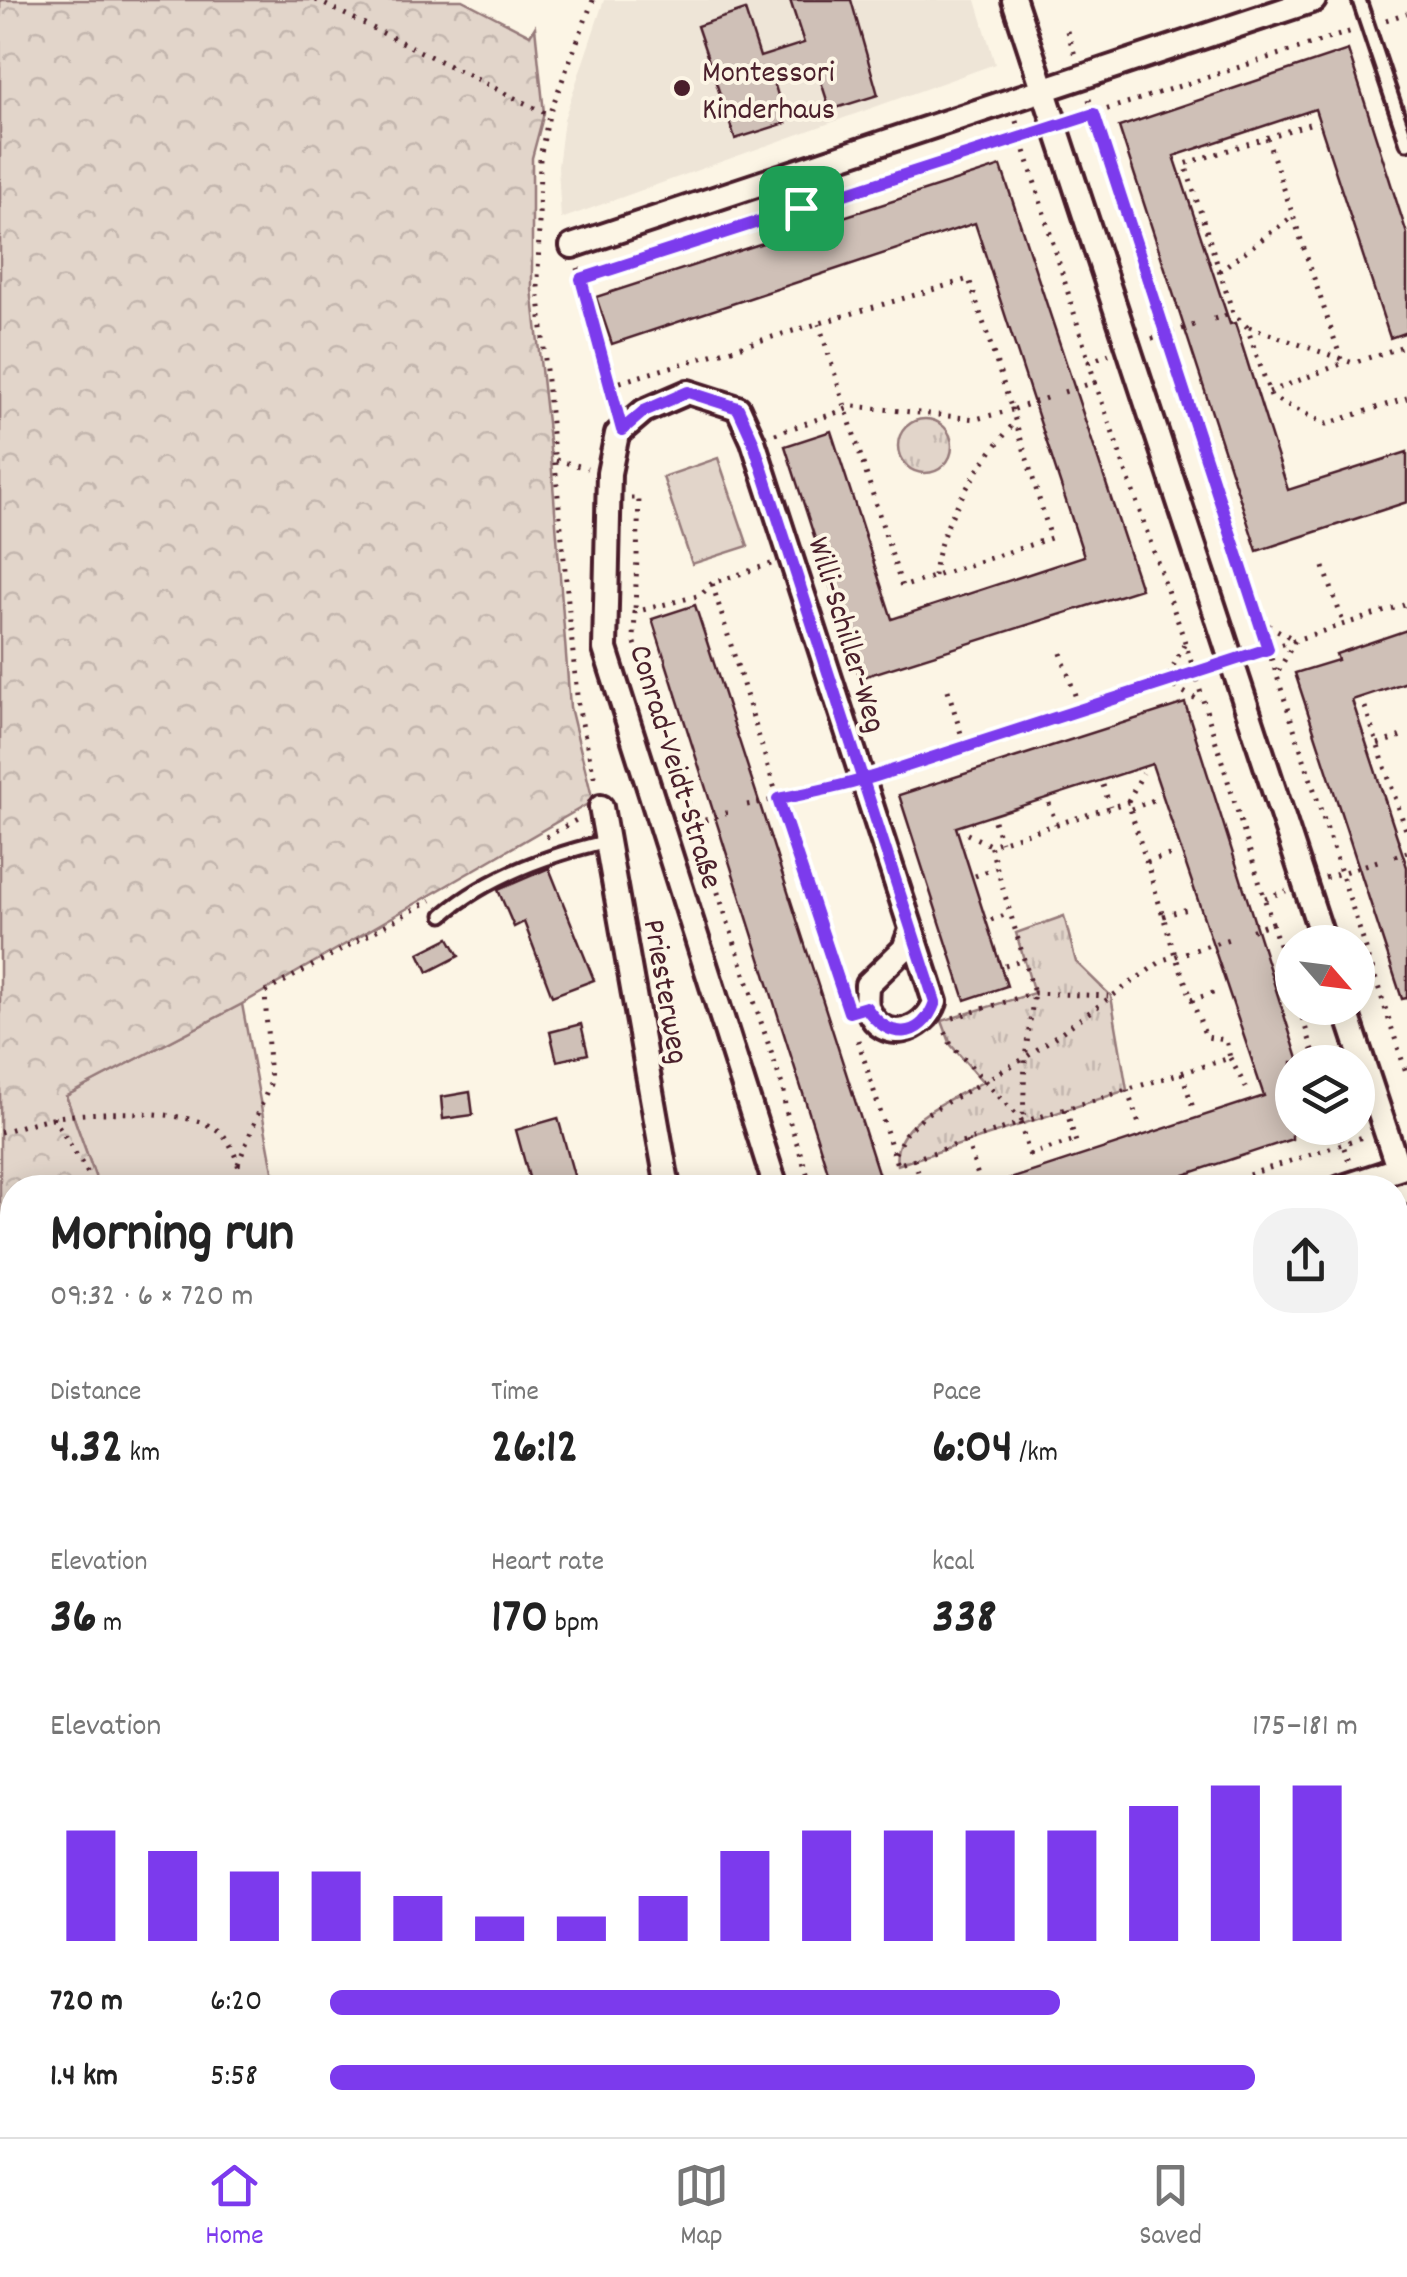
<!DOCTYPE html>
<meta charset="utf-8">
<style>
:root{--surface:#fff;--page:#f2f2f2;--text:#222;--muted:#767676;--line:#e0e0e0;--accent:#7c3aed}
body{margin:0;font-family:Dekko,sans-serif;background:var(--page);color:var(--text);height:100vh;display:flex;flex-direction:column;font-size:38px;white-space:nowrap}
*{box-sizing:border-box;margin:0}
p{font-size:32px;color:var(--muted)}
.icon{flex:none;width:55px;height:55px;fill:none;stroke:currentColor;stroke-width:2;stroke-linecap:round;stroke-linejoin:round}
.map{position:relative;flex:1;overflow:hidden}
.sheet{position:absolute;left:0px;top:1175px;width:1408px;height:962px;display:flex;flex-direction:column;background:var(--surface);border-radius:40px 40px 0 0;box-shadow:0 5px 25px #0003}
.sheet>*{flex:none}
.needle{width:65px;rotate:118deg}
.controls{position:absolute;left:1275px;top:925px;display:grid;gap:20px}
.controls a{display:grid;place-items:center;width:100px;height:100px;border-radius:50%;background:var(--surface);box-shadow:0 5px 25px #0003;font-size:50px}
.pin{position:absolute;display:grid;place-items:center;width:85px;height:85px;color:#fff;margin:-42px;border-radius:20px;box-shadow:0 5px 15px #0006}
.round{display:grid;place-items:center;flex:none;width:105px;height:105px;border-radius:40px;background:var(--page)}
.headline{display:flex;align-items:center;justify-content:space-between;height:170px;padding:0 50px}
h1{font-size:55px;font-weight:800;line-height:75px}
.metrics{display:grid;grid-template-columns:repeat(3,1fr);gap:15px;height:170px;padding:10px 50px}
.metrics div{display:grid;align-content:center}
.metrics b{font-size:50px;font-weight:800}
.metrics small{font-size:28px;font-weight:400}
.metrics p{font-size:28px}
.chart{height:280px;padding:20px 50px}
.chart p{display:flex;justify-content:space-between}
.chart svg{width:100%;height:180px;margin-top:10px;stroke:var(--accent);stroke-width:6}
ul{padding:0 50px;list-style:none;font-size:32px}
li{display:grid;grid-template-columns:160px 120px 1fr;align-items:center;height:75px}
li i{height:25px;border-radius:12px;background:var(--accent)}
.dock{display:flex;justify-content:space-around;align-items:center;height:140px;border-top:2px solid var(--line);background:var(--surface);font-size:28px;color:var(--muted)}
.dock a{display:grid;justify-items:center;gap:5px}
.dock .active{color:var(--accent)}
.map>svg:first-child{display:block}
</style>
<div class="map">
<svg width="1407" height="2137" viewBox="0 0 1407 2137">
<defs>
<pattern id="forest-crowns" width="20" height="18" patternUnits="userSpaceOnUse" patternTransform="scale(2.5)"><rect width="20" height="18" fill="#e2d5ca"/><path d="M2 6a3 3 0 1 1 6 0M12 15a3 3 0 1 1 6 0" fill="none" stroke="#c3b6ae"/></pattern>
<pattern id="park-tufts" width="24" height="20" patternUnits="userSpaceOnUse" patternTransform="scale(2.5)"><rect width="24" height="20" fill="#e2d5ca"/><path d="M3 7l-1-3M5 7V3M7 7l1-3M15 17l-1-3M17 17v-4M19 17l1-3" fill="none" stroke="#c3b6ae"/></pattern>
</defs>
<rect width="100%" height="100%" fill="#fcf5e5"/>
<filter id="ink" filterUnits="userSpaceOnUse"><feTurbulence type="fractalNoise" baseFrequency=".01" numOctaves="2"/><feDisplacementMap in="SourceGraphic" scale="20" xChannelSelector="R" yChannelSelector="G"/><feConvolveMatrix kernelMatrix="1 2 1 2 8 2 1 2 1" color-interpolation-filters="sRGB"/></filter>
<g filter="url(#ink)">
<polygon fill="#eee5d7" points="604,0 976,0 995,64 561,219 558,167 564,119"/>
<g fill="#e2d5ca" stroke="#967a7a" stroke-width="2.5">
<polygon points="718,458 748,546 692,564 663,477"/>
<polygon points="242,1004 276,1187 99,1187 66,1096"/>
<polygon points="600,2125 827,2125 829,2137 624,2137"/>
</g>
<g fill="url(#forest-crowns)" stroke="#967a7a" stroke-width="2.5">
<polygon points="0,0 462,0 530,35 535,27 544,113 532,158 532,289 551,458 570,707 593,801 242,1004 66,1096 99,1187 12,1188 12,1506 0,1467"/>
<polygon points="207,2125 600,2125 624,2137 211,2137"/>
<polygon points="857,2125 1005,2125 1034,2137 859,2137"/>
</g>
<g fill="url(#park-tufts)" stroke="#967a7a" stroke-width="2.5">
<circle cx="925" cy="446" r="27"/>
<path d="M1064,916L1076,962L1111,996L1127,1090L897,1165C890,1122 953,1098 983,1082L951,1045L942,1021L1034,993L1016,933Z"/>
</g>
<g fill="#cfc0b7" stroke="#4a1f2b" stroke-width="2.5">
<polygon points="790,0 851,0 878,95 830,110 817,69 774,82 786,123 735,139 697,26 745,10 760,57 804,43"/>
<polygon points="1348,50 1407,234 1407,332 1390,338 1315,109 1174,156 1230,324 1235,323 1288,490 1407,452 1407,502 1257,551 1119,127"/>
<polygon points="1001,166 1141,589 860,678 785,446 831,431 892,619 1084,556 975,223 612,344 596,297"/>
<polygon points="695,605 762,811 883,1188 833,1188 652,619"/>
<polygon points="1407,630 1407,682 1352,700 1407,867 1407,998 1402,999 1295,673 1338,660 1336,654"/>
<polygon points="1185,703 1299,1062 1292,1062 1292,1139 1145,1188 999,1188 998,1183 1264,1096 1152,764 956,827 1007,986 965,1000 899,795"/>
<polygon points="549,868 594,980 552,996 524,922 514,927 498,890"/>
<polygon points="449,938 459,956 428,972 419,953"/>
<polygon points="581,1024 588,1054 557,1061 550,1032"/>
<polygon points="470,1092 473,1115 443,1119 441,1097"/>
<polygon points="558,1118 575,1179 532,1188 516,1130"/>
</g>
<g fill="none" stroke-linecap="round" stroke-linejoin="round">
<defs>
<g id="service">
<polyline points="1359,0 1407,143"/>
<path d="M443,915C487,877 552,854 608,841"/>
</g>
<g id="minor">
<polyline points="1014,0 1324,942"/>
<polyline points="572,246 1314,0"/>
<polyline points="601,807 668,1188"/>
<polyline points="1345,1008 1398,1168"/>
<path d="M776,1188L605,649L609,473L617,434L644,411L688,392L738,408L753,441L935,1002C925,1031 882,1046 868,1009C865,1002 867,993 867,985L904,949L911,930"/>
<polyline points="1340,1188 1407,1166"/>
<polyline points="1395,1546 1407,1584"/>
<polyline points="840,2125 842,2137"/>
</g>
<g id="motorway">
<polyline points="0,1700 12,1743"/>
<polyline points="0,1908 12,1945"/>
<polyline points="79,2125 84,2137"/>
<polyline points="151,2125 156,2137"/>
</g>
</defs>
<use href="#service" stroke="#4a1f2b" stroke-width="19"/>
<use href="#minor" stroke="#4a1f2b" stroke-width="30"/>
<use href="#motorway" stroke="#4a1f2b" stroke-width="50"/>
<g stroke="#4a1f2b" stroke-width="5" stroke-dasharray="2.5 8" stroke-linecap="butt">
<polyline points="316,0 549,115"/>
<polyline points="593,0 549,115 540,157 538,286 578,706 596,785"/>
<polyline points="1386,20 1407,13"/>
<polyline points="1067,31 1075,55"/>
<polyline points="1089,99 1407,1075"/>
<polyline points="1077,119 1352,31"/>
<polyline points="1016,121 1089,362"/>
<polyline points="1309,124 1185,164 1233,313 1247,327 1271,397 1326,424 1407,398"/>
<polyline points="1267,138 1341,359"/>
<polyline points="578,268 616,407"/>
<polyline points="1219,271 1293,216"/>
<polyline points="581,279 1033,134"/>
<polyline points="1214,319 1233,313"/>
<polyline points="1249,327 1353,363 1407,345"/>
<polyline points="1152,339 1201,323"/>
<polyline points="1095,382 1185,642 1272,923 1245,933"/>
<polyline points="610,385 969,279 1012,410 1052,396"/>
<polyline points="1064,392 1095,382 1089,362 1109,354"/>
<polyline points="1269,392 1346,362"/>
<polyline points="775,434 844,410 854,406 976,419 1012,410 1051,538 902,587 819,324"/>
<polyline points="556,460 587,468"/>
<polyline points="631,498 639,498 635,612"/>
<polyline points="771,564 712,583 792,845 841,990"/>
<polyline points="1324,567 1344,625"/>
<path d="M934,576C938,523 981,462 1015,422"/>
<polyline points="712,583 701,595 635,612 634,640 784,1091 785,1108 812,1188"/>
<polyline points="1259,620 1295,640 1277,674"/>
<polyline points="1184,645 1165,682 1202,702"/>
<polyline points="1061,653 1080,710"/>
<polyline points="1252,654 1407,604"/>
<polyline points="948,690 965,747"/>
<polyline points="1365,707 1407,833"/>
<polyline points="1378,744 1407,734"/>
<polyline points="886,773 1208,668"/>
<polyline points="1103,785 1110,806"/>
<polyline points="1128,801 1143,773"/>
<polyline points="1049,803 1056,824"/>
<polyline points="747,805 842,787"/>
<polyline points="1131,809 1156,799"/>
<polyline points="994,821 1001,842"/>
<polyline points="685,827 734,810"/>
<polyline points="967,834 990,845"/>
<polyline points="546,837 580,818"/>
<polyline points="1395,856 1407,852"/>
<polyline points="1147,862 1172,854"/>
<polyline points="975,876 995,868"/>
<polyline points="1325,878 1381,860"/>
<polyline points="1265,898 1286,891"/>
<polyline points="1163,916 1191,908"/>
<polyline points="991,920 1010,913"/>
<polyline points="1272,923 1292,986"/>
<polyline points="1005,966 1024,960"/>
<polyline points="1191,1000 1219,991"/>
<polyline points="1299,1008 1317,1062"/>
<polyline points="953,1018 1034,993 1108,996"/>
<path d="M858,1040L897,1165L1020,1123L1023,1122C1092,1101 1161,1079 1230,1058L1226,1040L1206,1037L1175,955L1128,802L990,845L1034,993L1025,1058L1023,1122L951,1045L944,1028"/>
<polyline points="1230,1058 1249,1093"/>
<polyline points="1182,1073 1193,1108"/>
<polyline points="1127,1090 1139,1124"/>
<polyline points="1066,1109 1078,1149"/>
<polyline points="53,1117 97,1188"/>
<polyline points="1020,1123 1032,1163"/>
<polyline points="1337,1128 1349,1162"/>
<path d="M0,1132C17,1128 35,1121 52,1118C89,1111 201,1106 225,1137C236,1151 240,1171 243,1188"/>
<polyline points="967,1141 979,1179"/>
<polyline points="895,1153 905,1134 926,1114 1025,1058 1163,960 1232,938"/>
<polyline points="1029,1155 1075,1140"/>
<polyline points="914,1159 923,1188"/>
<polyline points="238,1164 270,1084 265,992 431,900"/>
<polyline points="1209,1188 1366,1136"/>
<polyline points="1395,1209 1407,1205"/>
<polyline points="0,1365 12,1403"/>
<polyline points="1395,1929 1407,1924"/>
<polyline points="1399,2075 1407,2065"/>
<polyline points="1395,2077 1407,2076"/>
<path d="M740,2125C760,2130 785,2137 803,2125"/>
<polyline points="1144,2125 1223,2137"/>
<polyline points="578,2137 578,2125"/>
<polyline points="1243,2137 1304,2125"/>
</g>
<use href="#service" stroke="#fcf5e5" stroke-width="11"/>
<use href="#minor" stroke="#fcf5e5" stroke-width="22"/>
<use href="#motorway" stroke="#fcf5e5" stroke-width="42"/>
</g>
</g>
<g fill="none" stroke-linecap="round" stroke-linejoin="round" filter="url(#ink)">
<defs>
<path id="route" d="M801,208L581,279L622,430L644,411L688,392L738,408L753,441L935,1002C921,1041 887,1040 866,1007L849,1012L778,799C815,792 850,785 885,773L1268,649L1094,114L801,208"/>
</defs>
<use href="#route" stroke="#fff" stroke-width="20"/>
<use href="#route" stroke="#7c3aed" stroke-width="12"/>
</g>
<circle fill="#4a1f2b" stroke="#fcf5e5" stroke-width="4" cx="682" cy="88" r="10"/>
<g text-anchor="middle" stroke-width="8" stroke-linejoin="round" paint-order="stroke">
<g font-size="32" fill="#4a1f2b" stroke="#fcf5e5" text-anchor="start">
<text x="702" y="81">Montessori<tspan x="702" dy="37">Kinderhaus</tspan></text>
</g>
<g font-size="32" fill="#4a1f2b" stroke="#fcf5e5">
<text transform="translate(849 634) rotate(73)" y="11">Willi-Schiller-Weg</text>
<text transform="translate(678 766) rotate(73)" y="11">Conrad-Veidt-Straße</text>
<text transform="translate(668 991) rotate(80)" y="11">Priesterweg</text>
</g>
</g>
</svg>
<div class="controls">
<a><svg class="needle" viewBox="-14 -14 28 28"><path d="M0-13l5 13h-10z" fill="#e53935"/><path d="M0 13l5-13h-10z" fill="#767676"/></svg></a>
<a><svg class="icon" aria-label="layers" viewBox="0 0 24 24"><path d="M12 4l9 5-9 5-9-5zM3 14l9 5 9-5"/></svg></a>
</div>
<div class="pin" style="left:801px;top:208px;background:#1e9e55"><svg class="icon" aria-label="arrive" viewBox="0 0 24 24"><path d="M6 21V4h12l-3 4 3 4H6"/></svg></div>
<section class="sheet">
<div class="headline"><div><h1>Morning run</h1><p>09:32 · 6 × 720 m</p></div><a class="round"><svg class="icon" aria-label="share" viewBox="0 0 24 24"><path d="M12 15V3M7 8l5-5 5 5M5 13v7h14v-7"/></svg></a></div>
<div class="metrics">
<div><p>Distance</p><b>4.32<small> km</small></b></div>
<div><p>Time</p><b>26:12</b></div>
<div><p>Pace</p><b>6:04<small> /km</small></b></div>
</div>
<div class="metrics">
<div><p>Elevation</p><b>36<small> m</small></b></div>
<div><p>Heart rate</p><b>170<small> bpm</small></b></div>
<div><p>kcal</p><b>338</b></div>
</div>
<div class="chart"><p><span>Elevation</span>175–181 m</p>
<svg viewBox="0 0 160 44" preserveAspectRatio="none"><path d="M5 44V17M15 44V22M25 44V27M35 44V27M45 44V33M55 44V38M65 44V38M75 44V33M85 44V22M95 44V17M105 44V17M115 44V17M125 44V17M135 44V11M145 44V6M155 44V6"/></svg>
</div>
<ul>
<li><b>720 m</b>6:20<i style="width:71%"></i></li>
<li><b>1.4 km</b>5:58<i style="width:90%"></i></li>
</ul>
</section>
</div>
<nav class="dock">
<a class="active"><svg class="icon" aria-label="home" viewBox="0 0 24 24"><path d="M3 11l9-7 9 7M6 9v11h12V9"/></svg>Home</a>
<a><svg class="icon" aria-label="map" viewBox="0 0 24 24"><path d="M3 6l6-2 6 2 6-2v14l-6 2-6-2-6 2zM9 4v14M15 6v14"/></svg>Map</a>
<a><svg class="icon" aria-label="saved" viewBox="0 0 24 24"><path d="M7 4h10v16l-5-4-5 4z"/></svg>Saved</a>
</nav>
